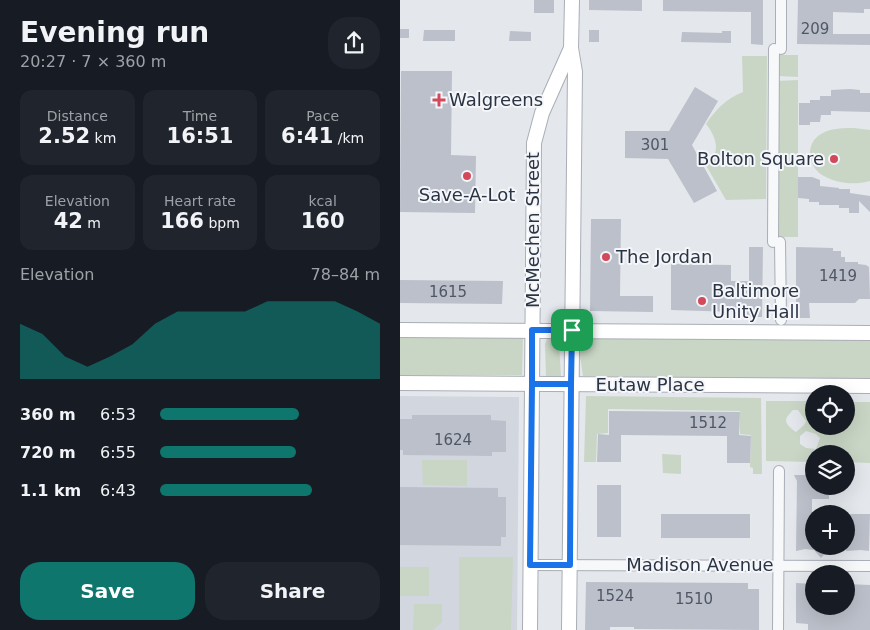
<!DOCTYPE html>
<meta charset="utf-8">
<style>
:root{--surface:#171b24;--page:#20242c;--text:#f1f3f6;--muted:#9ea1a6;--accent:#0f766e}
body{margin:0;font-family:"DejaVu Sans",sans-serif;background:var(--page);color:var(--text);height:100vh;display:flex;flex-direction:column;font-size:19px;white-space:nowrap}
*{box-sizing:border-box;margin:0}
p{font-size:16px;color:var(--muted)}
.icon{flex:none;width:28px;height:28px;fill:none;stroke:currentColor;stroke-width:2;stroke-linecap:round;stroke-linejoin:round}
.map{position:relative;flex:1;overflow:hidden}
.sheet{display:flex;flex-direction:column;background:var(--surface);width:400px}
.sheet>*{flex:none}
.fabs{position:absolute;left:405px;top:385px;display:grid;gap:10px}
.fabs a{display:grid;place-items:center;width:50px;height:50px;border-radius:50%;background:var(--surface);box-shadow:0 5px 20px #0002;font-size:25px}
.pin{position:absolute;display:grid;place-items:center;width:42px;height:42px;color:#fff;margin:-21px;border-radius:10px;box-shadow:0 2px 8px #0006}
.round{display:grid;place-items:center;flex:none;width:52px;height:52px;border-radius:20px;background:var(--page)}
.summary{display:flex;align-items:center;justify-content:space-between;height:85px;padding:0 20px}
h1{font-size:28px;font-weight:700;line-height:38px}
.stats{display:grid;grid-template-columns:repeat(3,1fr);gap:8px;height:85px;padding:5px 20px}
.stats div{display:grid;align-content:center;border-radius:12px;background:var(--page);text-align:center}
.stats b{font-size:21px;font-weight:700}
.stats small{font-size:14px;font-weight:400}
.stats p{font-size:14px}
.chart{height:140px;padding:10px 20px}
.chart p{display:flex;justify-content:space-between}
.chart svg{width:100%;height:90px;margin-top:5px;fill:var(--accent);opacity:.7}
.primary-button{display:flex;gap:10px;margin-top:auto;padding:10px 20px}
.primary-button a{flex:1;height:58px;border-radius:20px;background:var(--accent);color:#fff;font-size:20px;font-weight:700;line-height:58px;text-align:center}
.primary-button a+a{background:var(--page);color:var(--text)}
ul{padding:0 20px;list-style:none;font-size:16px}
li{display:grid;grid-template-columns:80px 60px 1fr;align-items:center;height:38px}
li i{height:12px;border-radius:6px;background:var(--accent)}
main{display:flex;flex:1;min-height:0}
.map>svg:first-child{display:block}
</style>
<main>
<section class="sheet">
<div class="summary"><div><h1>Evening run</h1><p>20:27 · 7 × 360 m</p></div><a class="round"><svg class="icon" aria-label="share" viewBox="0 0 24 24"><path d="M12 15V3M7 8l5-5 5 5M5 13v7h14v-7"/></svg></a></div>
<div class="stats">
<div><p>Distance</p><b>2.52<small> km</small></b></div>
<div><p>Time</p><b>16:51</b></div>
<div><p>Pace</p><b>6:41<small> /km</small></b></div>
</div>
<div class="stats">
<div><p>Elevation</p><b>42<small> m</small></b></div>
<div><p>Heart rate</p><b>166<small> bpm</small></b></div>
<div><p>kcal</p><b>160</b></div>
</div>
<div class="chart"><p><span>Elevation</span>78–84 m</p>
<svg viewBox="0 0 160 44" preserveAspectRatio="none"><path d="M0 44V17L10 22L20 33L30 38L40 33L50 27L60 17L70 11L80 11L90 11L100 11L110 6L120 6L130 6L140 6L150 11L160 17V44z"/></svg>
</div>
<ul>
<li><b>360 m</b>6:53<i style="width:63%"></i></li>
<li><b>720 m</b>6:55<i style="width:62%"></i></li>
<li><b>1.1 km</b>6:43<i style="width:69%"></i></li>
</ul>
<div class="primary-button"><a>Save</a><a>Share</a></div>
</section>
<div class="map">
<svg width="470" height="630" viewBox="0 0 470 630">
<rect width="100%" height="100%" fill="#e4e7ec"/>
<polygon fill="#d2d6de" points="0,396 119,397 117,630 0,630"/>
<g fill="#c9d6c5" fill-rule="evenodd">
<polygon points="380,55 398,55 398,77 379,76"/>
<path d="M342,56H367L366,199L326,200L304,162C323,156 316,136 306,124C316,109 326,99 343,92Z"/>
<polygon points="398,80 398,237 376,237 376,81"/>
<path d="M454,128L470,130V181C455,185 438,184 424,176C407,167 404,142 423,133C432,128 444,128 454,128Z"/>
<polygon points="0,336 123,337 122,375 0,375"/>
<polygon points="148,337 154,337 159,343 161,377 159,379 148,379 146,377 145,344"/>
<polygon points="181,337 470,340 470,380 183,376 178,343"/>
<polygon points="186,396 361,398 362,474 353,474 353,468 350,467 351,435 340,434 340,411 208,409 208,433 197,434 196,462 184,462"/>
<path d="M366,401H414V426H446V402H470V463L446,462V454H414V462L366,461ZM393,410H398L406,421L404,425L396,432C384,423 383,420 393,410ZM406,431L416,434L420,438L416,449L406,448L400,444V436Z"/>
<polygon points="262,454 281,455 281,474 263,473"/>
<polygon points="22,460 67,460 67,486 23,485"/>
<polygon points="59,557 113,557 111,630 59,630"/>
<rect x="0" y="567" width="29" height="29"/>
<polygon points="14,604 42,604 42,622 33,630 13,630"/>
</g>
<g fill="#bbc0ca">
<rect x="134" y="0" width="20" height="13"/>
<polygon points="189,0 242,0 242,11 189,10"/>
<polygon points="263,0 363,0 363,45 351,44 351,12 263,11"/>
<polygon points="398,0 470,0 470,9 464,9 464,13 433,12 433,34 470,34 470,45 397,44"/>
<rect x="0" y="29" width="9" height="9"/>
<polygon points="24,30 55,30 55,41 23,41"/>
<rect x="189" y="30" width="10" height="12"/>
<polygon points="110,31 131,32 131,41 109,41"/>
<polygon points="322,31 331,31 331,43 281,42 282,32 322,33"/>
<polygon points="1,71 52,71 51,155 76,156 75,213 0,212"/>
<polygon points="295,87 318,101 292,145 317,191 294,203 268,159 225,158 225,131 269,131"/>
<polygon points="450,89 460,90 460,93 470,93 470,112 431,111 431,115 421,115 420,122 410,122 410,125 399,125 399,103 410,103 410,100 420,100 420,96 431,96 431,90"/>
<polygon points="398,177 412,177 420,180 420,186 439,188 439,189 450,189 450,193 470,196 470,212 459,201 459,213 449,213 449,208 439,208 439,205 419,205 419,202 409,202 409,199 398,198"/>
<polygon points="191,219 221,219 220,296 253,296 253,312 190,311"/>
<polygon points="349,247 363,247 362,317 336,317 336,312 271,310 271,264 331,265 331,281 349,281"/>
<polygon points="396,247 433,248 433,251 441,251 441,257 445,257 445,262 458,262 458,264 466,265 469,267 470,299 459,299 455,303 409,303 410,318 396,318"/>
<polygon points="0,280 103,281 102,304 0,303"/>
<polygon points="209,411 340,412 339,435 351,436 350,463 327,463 327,436 221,435 221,462 197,462 198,434 209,435"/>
<polygon points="12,415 91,415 91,420 106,421 106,452 92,452 92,456 3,455 3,450 0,450 0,419 12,419"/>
<polygon points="394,475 414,475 414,486 429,486 429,499 412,499 412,528 414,528 414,546 432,546 421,558 414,550 405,549 396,551 397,481"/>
<rect x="197" y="485" width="24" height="52"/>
<polygon points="0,487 98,488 98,497 106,497 106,537 101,537 101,546 0,545"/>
<rect x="261" y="514" width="89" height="24"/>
<polygon points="447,514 470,514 469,551 461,550 446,551"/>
<polygon points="186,582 348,583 348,589 359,589 359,630 234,629 234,627 210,627 210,630 185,630"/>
<polygon points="396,583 414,584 414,606 446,606 446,584 470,585 470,630 408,630 408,624 396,623"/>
</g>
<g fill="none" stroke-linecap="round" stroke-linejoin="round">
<defs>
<g id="street">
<polyline points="381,49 381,0"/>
<polyline points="373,242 374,49"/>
<polyline points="380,242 381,320"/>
<polyline points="130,565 470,566"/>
<polyline points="378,630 379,471"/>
</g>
<g id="secondary">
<polyline points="0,330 470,333"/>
<polyline points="0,383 470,386"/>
<polyline points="130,630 134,143 142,113 171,48"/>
<polyline points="169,630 175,72 171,48 172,0"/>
</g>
</defs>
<use href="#street" stroke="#a9aeb7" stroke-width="12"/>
<use href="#secondary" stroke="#a9aeb7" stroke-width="16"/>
<use href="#street" stroke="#f7f8fa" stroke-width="10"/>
<use href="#secondary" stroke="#fff" stroke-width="14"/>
</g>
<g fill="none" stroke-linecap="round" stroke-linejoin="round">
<defs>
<polyline id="route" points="172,330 132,330 132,384 171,384 170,565 130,565 132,384 171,384 172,330"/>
</defs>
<use href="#route" stroke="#fff" stroke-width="10"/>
<use href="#route" stroke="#1a73e8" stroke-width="6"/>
</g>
<g fill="#d1495b" stroke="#f4f6f9" stroke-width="2">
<path d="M36.5 92.5h5v5h5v5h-5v5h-5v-5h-5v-5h5z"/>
<circle cx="434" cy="159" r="5"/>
<circle cx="67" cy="176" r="5"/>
<circle cx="206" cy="257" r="5"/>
<circle cx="302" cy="301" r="5"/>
</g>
<g text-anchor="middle" stroke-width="4" stroke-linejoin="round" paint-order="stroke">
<g font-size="15" fill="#4f5766">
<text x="415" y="34">209</text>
<text x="255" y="150">301</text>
<text x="438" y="281">1419</text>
<text x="48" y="297">1615</text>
<text x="308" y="428">1512</text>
<text x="53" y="445">1624</text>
<text x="215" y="601">1524</text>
<text x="294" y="604">1510</text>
</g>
<g font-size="18" fill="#2b3445" stroke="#f4f6f9" text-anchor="start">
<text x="49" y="106">Walgreens</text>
<text x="424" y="165" text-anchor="end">Bolton Square</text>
<text x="67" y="201" text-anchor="middle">Save-A-Lot</text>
<text x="216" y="263">The Jordan</text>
<text x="312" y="297">Baltimore<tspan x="312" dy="21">Unity Hall</tspan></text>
</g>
<g font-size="18" fill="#2b3445" stroke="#f4f6f9">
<text transform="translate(133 230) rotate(-90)" y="6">McMechen Street</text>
<text x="250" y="391">Eutaw Place</text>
<text x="300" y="571">Madison Avenue</text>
</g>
</g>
</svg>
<div class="fabs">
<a><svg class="icon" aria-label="locate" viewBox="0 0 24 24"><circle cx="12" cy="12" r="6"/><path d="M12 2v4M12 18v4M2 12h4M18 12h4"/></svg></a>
<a><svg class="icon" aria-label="layers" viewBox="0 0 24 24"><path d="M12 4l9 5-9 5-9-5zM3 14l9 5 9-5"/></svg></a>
<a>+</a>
<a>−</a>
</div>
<div class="pin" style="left:172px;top:330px;background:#1e9e55"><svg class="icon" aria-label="arrive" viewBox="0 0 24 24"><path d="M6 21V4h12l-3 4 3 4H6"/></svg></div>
</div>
</main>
